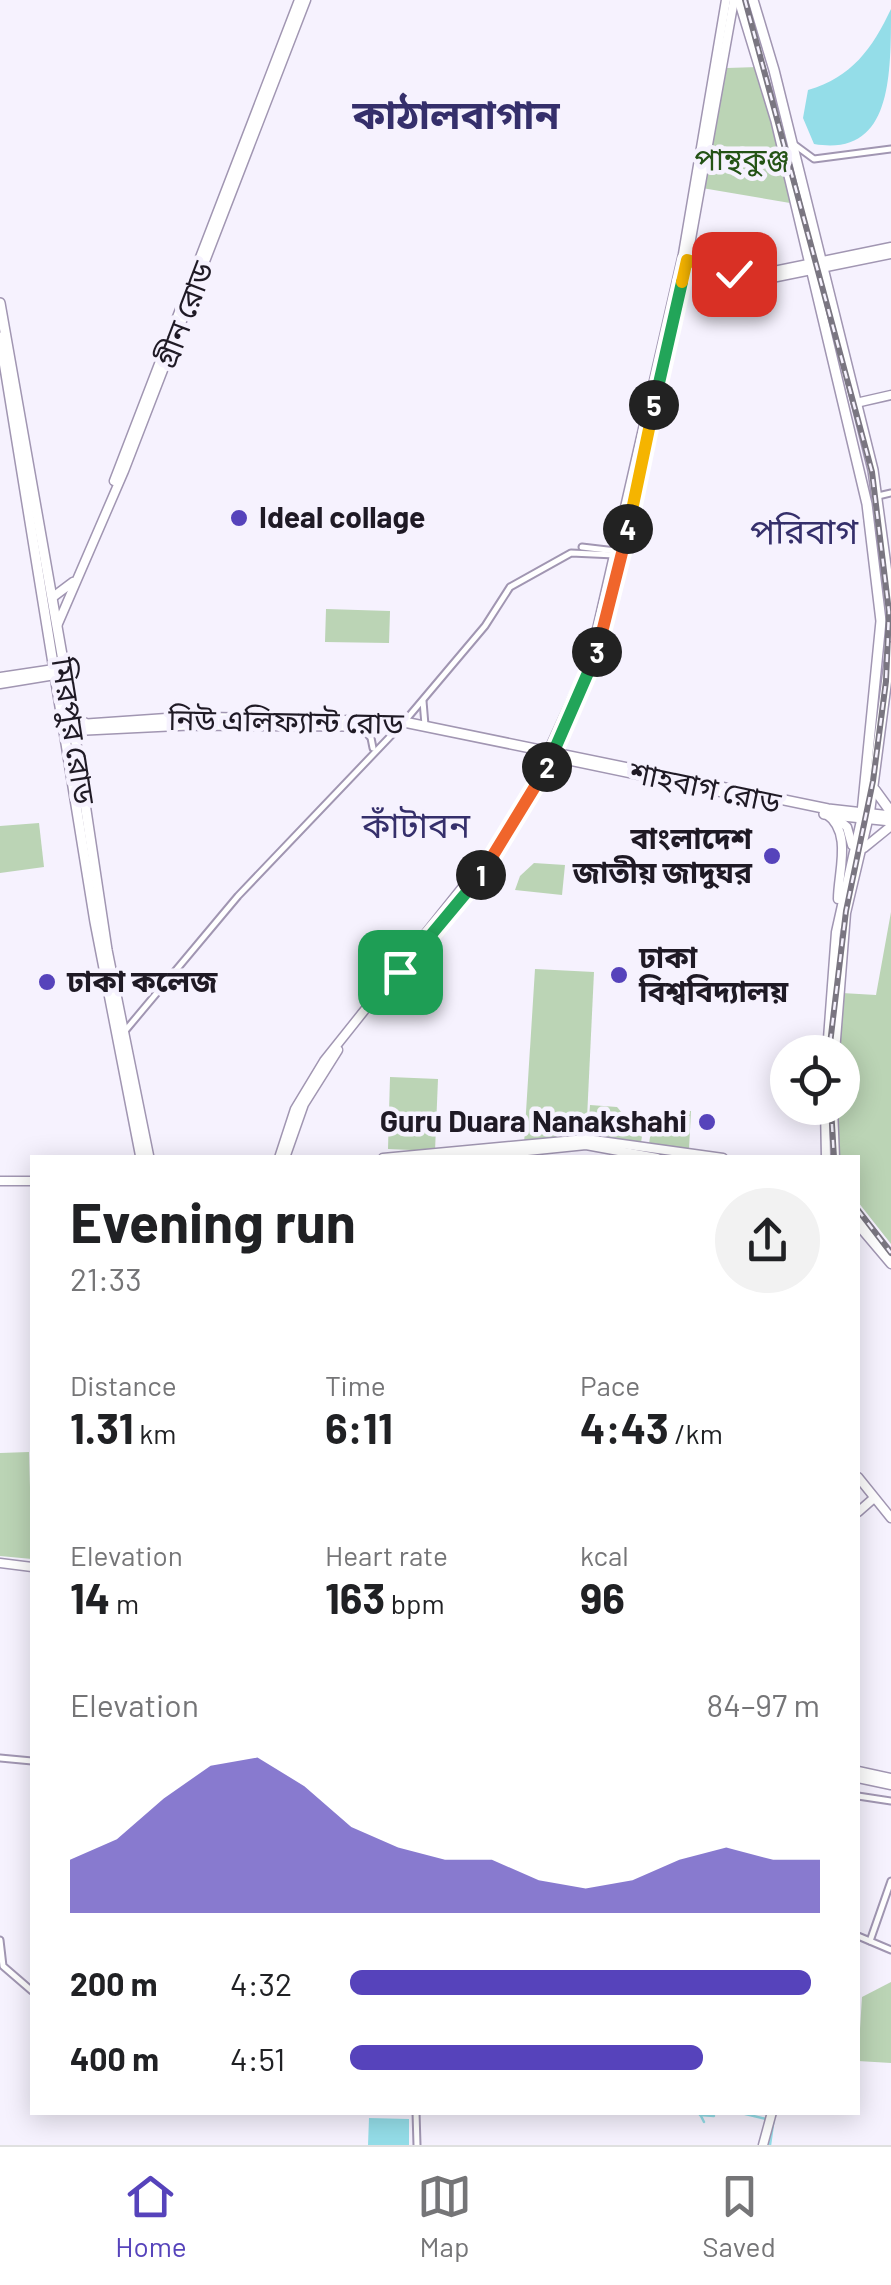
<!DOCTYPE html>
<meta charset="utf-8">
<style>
:root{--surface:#fff;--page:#f2f2f2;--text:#202124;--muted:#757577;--line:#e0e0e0;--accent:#5643bb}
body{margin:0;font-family:Barlow,"Noto Sans Bengali",sans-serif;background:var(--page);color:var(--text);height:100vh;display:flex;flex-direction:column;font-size:38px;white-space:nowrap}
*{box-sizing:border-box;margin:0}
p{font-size:32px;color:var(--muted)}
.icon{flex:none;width:55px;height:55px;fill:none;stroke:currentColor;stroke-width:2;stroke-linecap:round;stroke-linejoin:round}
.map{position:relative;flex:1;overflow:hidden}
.details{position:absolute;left:30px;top:1155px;width:830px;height:960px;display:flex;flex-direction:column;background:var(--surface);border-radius:0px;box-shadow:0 5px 25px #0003}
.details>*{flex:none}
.tools{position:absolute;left:770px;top:1035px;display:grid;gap:20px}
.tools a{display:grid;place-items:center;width:90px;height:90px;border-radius:50%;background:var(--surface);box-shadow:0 5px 25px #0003;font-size:50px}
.pin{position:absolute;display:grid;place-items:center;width:85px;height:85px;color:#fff;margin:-42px;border-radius:20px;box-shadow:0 5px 15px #0006}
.km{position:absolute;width:50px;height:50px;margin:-25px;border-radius:50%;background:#222;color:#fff;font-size:28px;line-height:50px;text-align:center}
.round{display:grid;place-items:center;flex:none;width:105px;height:105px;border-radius:52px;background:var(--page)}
.summary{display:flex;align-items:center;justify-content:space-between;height:170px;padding:0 40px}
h1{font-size:55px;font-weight:700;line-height:75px}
.figures{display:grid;grid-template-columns:repeat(3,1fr);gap:15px;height:170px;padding:10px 40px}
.figures div{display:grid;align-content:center}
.figures b{font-size:42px;font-weight:700}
.figures small{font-size:28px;font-weight:400}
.figures p{font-size:28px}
.chart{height:280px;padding:20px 40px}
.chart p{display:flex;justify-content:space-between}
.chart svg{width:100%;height:180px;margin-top:10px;fill:var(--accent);opacity:.7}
ul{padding:0 40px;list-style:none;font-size:32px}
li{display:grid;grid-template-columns:160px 120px 1fr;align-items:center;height:75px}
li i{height:25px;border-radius:12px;background:var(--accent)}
.menu{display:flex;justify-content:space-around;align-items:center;height:140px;border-top:2px solid var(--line);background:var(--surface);font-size:28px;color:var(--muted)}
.menu a{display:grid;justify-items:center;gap:5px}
.menu .current{color:var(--accent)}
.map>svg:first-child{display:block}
</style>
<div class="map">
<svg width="891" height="2145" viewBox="0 0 891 2145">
<rect width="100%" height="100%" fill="#f6f2fe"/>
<g fill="#bbd4b5">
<polygon points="758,67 790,203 702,188 727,68"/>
<polygon points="326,609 390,611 389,643 325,642"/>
<polygon points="39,823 44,867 0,873 0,826"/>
<polygon points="534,863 565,865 562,895 515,890 520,876"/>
<polygon points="891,912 891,1244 858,1202 858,1158 840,1157 837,1108 842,1108 842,1052 838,1052 842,993 876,995"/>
<polygon points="535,969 594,972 586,1139 524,1144"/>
<polygon points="390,1077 438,1079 435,1151 388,1149"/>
<polygon points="590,1105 617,1107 642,1136 641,1143 588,1133"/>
<polygon points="678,1111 691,1111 689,1149 649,1144 650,1137"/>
<polygon points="29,1452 32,1559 0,1556 0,1453"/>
<polygon points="891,1982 891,2063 858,2061 862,1997"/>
</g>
<g fill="#94dde8">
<path d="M891,9C891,80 891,157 814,144L803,118L808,90C852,77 872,49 891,9Z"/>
<polygon points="369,2118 409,2119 409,2145 368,2145"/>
</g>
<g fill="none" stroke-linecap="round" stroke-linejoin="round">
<g stroke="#94dde8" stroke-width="2.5">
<polyline points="699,2112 704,2122"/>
<polyline points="737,2112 766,2119"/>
<polyline points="700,2115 714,2116"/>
<polyline points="770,2145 774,2117"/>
</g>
<defs>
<g id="minor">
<polyline points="795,145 814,159 891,149"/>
<polyline points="878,496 891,493"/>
<polyline points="582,547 616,551"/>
<polyline points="423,701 425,725"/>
<polyline points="361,726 371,738 373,748"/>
<polyline points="125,1031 238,896 404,722 485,626 510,587 571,553 615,555"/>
<polyline points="0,1758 32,1761"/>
<polyline points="858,1796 891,1801"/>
<polyline points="858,1936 891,1950"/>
<polyline points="0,1940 3,1966 32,1991"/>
<polyline points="870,1941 891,1881"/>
<polyline points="416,2112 417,2145"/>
</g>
<g id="major">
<polyline points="688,255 764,273 891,247"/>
<polyline points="687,260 767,279 891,254"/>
<polyline points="686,267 734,0"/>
<polyline points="856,403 891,395"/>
<polyline points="114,481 299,0"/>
<polyline points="614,589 623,549"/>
<polyline points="53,597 73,582"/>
<polyline points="57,626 124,471 306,0"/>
<polyline points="0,677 54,669"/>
<polyline points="0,684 55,675"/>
<polyline points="536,789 554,751"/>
<path d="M826,814C853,832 838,872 838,899"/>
<polyline points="834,816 847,827 852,845"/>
<polyline points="864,848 891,826"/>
<polyline points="421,945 477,880"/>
<polyline points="827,1052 836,932 862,816"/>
<polyline points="835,1052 846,913 869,816"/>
<polyline points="825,1108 826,1158"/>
<polyline points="833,1108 835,1158"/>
<polyline points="279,1158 295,1109 324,1061 505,834 535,780 590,660 683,254 726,0"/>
<polyline points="285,1158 304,1104 338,1050"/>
<polyline points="383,1158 586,1139 723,1158"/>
<polyline points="460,1158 586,1145 657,1158"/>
<polyline points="0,1181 32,1181"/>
<polyline points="858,1215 891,1256"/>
<polyline points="858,1225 891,1264"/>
<polyline points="858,1477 891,1518"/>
<polyline points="858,1512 874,1498"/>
<polyline points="0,1563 32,1567"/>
<polyline points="858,1771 891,1778"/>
<polyline points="858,1778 891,1785"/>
<polyline points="763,2145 772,2112"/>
</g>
<g id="highway">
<polyline points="739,0 776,121 867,504 881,621 862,813"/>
<polyline points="753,0 774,70 873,470 891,603"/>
<polyline points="0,303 65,672"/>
<polyline points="0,337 95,922 141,1158"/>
<polyline points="64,668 75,718 87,724 188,717 404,722 828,809 891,816"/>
<polyline points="72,717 107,950 149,1158"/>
<polyline points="66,731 188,725 358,726"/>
<polyline points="545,755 751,798"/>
<polyline points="875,790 891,812"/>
<polyline points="824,814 891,821"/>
<polyline points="869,816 891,647"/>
</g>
</defs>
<use href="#minor" stroke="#a196b2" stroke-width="9"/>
<use href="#major" stroke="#a196b2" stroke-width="11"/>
<use href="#highway" stroke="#a196b2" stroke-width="12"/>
<use href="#minor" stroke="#fff" stroke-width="5"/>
<use href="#major" stroke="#fff" stroke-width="8"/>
<use href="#highway" stroke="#fff" stroke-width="9"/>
<defs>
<g id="rail">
<polyline points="745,0 872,472 889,612 886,681 873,781 846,911 829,1052"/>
<polyline points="831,1108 834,1158"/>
<polyline points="858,1210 891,1253"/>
</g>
</defs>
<use href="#rail" stroke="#7a7681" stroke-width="6"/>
<use href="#rail" stroke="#f6f2fe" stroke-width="2.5" stroke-dasharray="8" stroke-linecap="butt"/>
</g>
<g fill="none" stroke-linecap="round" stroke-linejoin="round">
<defs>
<polyline id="split-1" points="400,972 481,875"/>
<polyline id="split-2" points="481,875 547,767"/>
<polyline id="split-3" points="547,767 597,652"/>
<polyline id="split-4" points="597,652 628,529"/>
<polyline id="split-5" points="628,529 654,405"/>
<polyline id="split-6" points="654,405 682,282"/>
<polyline id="split-7" points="682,282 687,260 734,274"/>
</defs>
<use href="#split-1" stroke="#fff" stroke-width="20"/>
<use href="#split-2" stroke="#fff" stroke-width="20"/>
<use href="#split-3" stroke="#fff" stroke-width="20"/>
<use href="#split-4" stroke="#fff" stroke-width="20"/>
<use href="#split-5" stroke="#fff" stroke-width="20"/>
<use href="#split-6" stroke="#fff" stroke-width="20"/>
<use href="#split-7" stroke="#fff" stroke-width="20"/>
<use href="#split-1" stroke="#22a559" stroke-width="12"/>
<use href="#split-2" stroke="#f0652b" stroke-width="12"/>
<use href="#split-3" stroke="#22a559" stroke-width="12"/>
<use href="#split-4" stroke="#f0652b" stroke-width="12"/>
<use href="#split-5" stroke="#f5b400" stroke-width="12"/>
<use href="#split-6" stroke="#22a559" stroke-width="12"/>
<use href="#split-7" stroke="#f5b400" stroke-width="12"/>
</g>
<g fill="#5643bb" stroke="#f6f2fe" stroke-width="4">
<circle cx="239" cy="518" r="10"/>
<circle cx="772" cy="856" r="10"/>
<circle cx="619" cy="975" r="10"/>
<circle cx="47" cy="982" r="10"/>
<circle cx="707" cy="1122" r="10"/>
</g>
<g text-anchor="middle" stroke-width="9" stroke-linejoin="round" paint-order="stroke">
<g font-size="30" fill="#245316" stroke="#f6f2fe">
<text x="742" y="170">পান্থকুঞ্জ</text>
</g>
<g font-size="30" fill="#1f1a25" stroke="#f6f2fe">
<text transform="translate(185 315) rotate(-69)" y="10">গ্রীন রোড</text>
<text transform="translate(286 722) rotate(1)" y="10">নিউ এলিফ্যান্ট রোড</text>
<text transform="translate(73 731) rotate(81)" y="10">মিরপুর রোড</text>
<text transform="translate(705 788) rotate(12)" y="10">শাহবাগ রোড</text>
</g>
<g font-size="30" font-weight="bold" fill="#1f1a25" stroke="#f6f2fe" text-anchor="start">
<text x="259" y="528">Ideal collage</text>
<text x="752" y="849" text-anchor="end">বাংলাদেশ<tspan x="752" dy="34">জাতীয় জাদুঘর</tspan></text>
<text x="639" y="968">ঢাকা<tspan x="639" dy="34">বিশ্ববিদ্যালয়</tspan></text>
<text x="67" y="992">ঢাকা কলেজ</text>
<text x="687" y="1132" text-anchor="end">Guru Duara Nanakshahi</text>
</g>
<g font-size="35" fill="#352f6b" stroke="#f6f2fe">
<text x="804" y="544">পরিবাগ</text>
<text x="416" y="838">কাঁটাবন</text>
</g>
<g font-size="40" font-weight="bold" fill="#352f6b" stroke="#f6f2fe">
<text x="456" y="129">কাঠালবাগান</text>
</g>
</g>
</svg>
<div class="tools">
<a><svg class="icon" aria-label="locate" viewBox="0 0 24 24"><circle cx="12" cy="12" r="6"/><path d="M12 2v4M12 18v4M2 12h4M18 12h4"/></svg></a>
</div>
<div class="pin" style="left:400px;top:972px;background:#1e9e55"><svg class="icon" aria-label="arrive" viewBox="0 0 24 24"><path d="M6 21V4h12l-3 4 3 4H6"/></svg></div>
<div class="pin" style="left:734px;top:274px;background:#d93025"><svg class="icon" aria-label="check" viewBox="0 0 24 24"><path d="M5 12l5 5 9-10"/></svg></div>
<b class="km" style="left:481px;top:875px">1</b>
<b class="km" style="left:547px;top:767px">2</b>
<b class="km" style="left:597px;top:652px">3</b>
<b class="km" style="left:628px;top:529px">4</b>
<b class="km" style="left:654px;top:405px">5</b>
<section class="details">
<div class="summary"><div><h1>Evening run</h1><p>21:33</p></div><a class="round"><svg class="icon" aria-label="share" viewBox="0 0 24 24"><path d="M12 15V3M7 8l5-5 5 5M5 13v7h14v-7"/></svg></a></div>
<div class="figures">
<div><p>Distance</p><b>1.31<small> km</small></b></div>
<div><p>Time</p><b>6:11</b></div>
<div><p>Pace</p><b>4:43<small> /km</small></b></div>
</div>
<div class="figures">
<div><p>Elevation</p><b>14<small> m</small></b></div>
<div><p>Heart rate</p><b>163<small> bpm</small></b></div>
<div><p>kcal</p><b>96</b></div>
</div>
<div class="chart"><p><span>Elevation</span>84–97 m</p>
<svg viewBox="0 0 160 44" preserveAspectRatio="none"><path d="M0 44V31L10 26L20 16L30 8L40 6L50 13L60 23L70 28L80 31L90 31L100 36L110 38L120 36L130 31L140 28L150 31L160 31V44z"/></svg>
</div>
<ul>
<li><b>200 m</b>4:32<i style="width:98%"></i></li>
<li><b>400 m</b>4:51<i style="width:75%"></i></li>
</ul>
</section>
</div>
<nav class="menu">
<a class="current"><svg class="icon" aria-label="home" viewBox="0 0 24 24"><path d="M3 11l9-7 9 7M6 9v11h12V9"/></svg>Home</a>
<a><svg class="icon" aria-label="map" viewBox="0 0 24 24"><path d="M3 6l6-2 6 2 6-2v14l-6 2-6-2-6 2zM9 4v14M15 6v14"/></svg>Map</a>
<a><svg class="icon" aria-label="saved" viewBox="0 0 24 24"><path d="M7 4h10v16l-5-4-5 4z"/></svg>Saved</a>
</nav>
